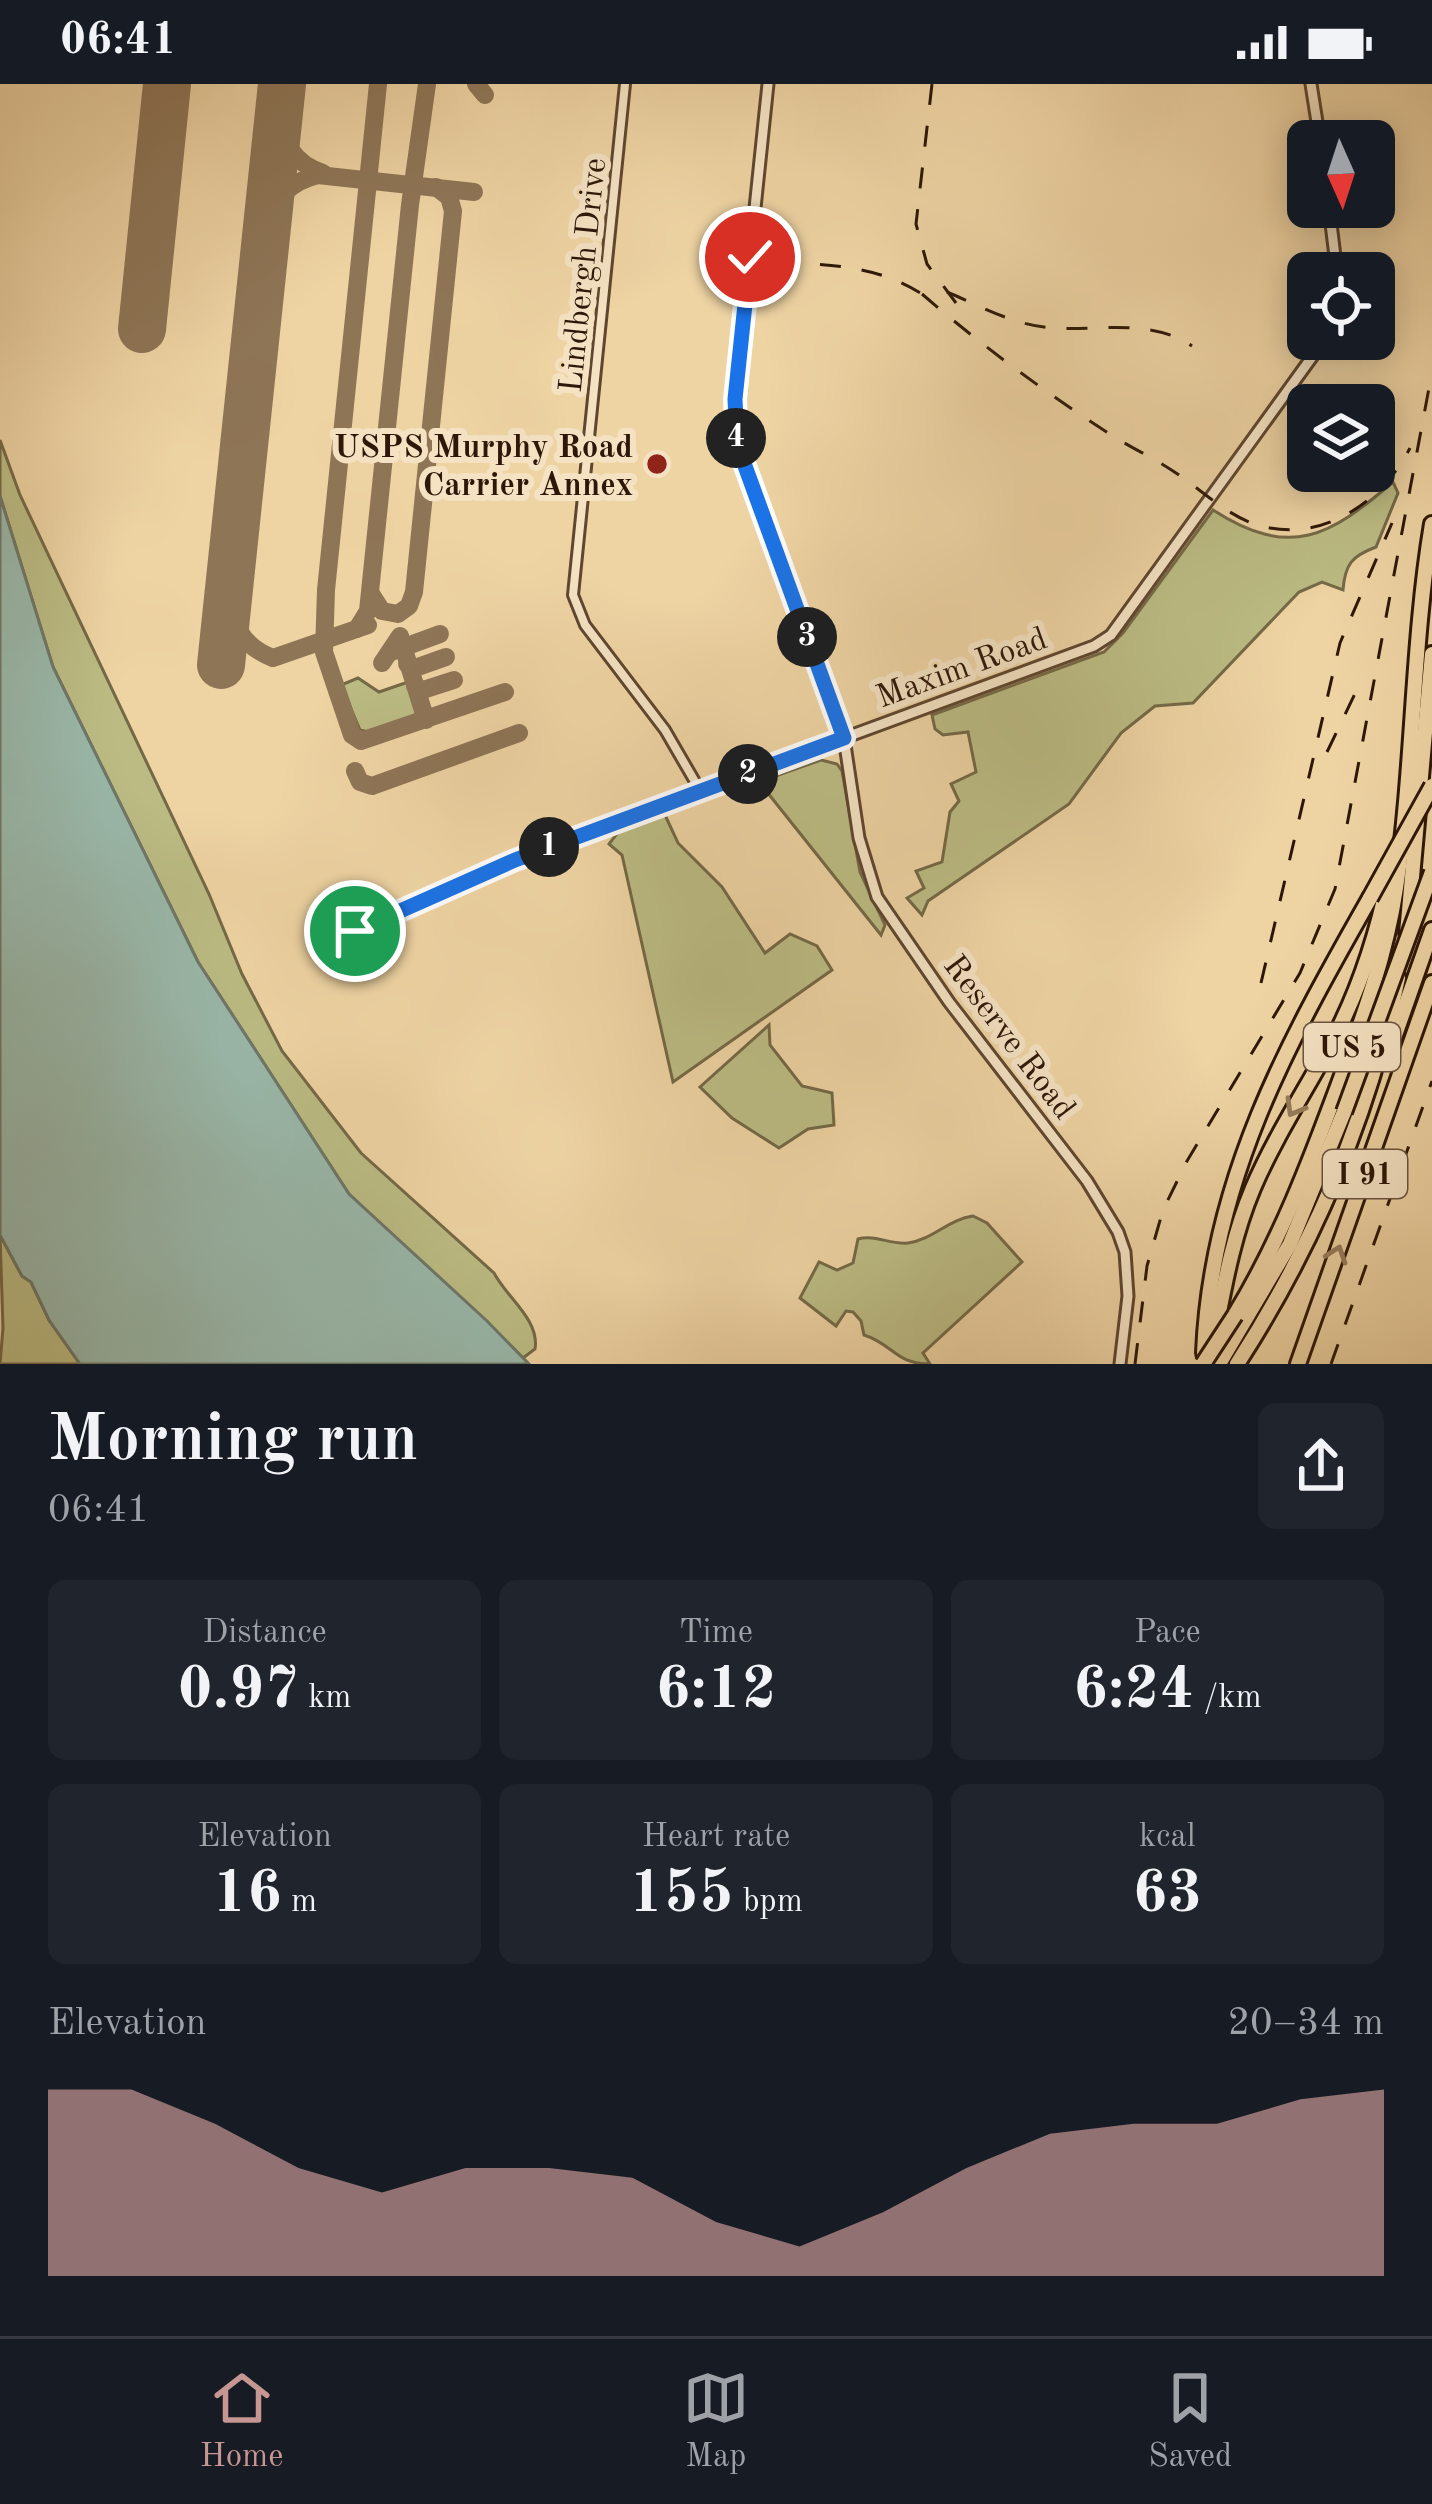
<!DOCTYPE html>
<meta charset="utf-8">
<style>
:root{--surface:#171b24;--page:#20242c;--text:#f1f3f6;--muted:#9ea1a6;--line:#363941;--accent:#c59692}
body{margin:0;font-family:"Old Standard TT",serif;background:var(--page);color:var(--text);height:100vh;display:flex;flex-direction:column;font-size:45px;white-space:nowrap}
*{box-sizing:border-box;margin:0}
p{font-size:39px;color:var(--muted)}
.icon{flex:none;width:66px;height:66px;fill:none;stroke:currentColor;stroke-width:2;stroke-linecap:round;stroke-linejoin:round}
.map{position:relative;height:1280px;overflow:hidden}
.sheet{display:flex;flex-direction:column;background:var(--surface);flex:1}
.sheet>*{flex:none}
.needle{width:78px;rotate:177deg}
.fabs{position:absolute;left:1287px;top:36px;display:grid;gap:24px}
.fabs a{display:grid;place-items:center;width:108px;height:108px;border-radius:18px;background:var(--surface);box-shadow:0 6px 30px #0003;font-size:60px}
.pin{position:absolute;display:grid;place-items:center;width:102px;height:102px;color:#fff;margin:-51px;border:6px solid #fff;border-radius:50%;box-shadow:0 3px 12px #0007}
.km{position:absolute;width:60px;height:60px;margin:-30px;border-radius:50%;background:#222;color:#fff;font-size:33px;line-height:60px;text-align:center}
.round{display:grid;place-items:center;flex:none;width:126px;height:126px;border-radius:18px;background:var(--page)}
.head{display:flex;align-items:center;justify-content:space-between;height:204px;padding:0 48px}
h1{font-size:66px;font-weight:700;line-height:90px}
.figures{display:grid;grid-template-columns:repeat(3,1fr);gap:18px;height:204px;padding:12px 48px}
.figures div{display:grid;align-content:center;border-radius:18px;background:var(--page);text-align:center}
.figures b{font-size:60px;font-weight:700}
.figures small{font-size:33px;font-weight:400}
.figures p{font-size:33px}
.chart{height:336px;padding:24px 48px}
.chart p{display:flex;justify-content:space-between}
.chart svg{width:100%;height:216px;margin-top:12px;fill:var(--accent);opacity:.7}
.status{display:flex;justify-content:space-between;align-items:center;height:84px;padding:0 60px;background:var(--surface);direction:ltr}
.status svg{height:33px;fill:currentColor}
.tabs{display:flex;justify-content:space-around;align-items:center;height:168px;border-top:3px solid var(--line);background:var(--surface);font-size:33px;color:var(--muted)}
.tabs a{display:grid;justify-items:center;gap:6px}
.tabs .active{color:var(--accent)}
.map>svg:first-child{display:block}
</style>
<div class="status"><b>06:41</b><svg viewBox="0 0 49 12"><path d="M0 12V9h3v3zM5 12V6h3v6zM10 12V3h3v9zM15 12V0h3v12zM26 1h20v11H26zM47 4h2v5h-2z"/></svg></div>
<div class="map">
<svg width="1432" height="1280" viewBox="0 0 1432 1280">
<rect width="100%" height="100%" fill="#eed3a3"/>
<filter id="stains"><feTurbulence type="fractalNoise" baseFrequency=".00167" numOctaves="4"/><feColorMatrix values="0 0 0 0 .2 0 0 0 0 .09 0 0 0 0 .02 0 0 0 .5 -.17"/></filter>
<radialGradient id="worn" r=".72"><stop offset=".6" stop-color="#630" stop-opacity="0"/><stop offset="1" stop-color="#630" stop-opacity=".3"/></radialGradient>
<g fill="#bbbb83" stroke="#746946" stroke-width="3">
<path d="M0,356L20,411L209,810L242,890L282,967L361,1069L494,1189C507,1214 540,1236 535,1265L523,1274L349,1110L198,878L53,583L0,412Z"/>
<path d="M1393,398L1398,409L1376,463C1352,472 1345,480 1343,506L1322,498L1299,508L1193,619L1155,622L1121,649L1069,720L928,817L922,831L907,814L924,804L916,787L942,778L950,728L959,717L951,700L976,688L968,648L943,651L935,645L932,631L1104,568L1123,549L1213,426C1291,476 1330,452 1393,398Z"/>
<polygon points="358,594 379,608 411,597 420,629 373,649 360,646 341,601"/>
<polygon points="821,676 837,680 842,687 860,788 885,841 881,851 759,698"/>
<polygon points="665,731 678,759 722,803 765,869 790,850 817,862 832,886 673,998 622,771 609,760 619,747"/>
<polygon points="769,941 770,961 802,1002 832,1009 834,1041 808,1045 779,1064 732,1034 700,1003"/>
<path d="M973,1132L987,1139L1022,1178L923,1269L930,1280C895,1280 893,1260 864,1251L861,1237L853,1228L846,1227L836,1242L800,1214L819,1178L837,1186L853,1179L858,1155C875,1150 890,1161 908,1159C932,1156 949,1135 973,1132Z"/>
<polygon points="0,1151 22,1192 31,1198 49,1236 80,1280 0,1280 3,1244"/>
</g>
<polygon fill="#99b7a9" stroke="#6e7769" stroke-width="3" points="0,412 53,583 198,878 349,1110 487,1237 529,1280 80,1280 49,1236 31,1198 22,1192 0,1151"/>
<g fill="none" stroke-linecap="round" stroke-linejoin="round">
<g stroke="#8e7556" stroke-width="18">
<polyline points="378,0 326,506 324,568 352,651 361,657 505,608"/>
<polyline points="476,0 485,11"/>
<path d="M279,27C282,58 293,79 323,89"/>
<path d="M267,141C276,114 289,98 318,91L474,108"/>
<path d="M229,509C231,540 242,562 273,574L368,541"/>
<polyline points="371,510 382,527 398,530 409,522 414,508 453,127 449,113 436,103"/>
<polyline points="357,545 368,527 410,121 427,0"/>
<polyline points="400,553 426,636"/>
<polyline points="391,568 440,550"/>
<polyline points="382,579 400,552"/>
<polyline points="407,580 415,584 446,573"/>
<polyline points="415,602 423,606 454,596"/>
<polyline points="355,687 360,698 372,702 519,649"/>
</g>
<g stroke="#8e7556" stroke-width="48">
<polyline points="142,245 167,0"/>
<polyline points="221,581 282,0"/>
</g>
<defs>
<g id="minor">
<polyline points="625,0 573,511 585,541 665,646 701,708"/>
<polyline points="355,847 530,770 844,654"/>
</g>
<g id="tertiary">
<polyline points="768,0 735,315 735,347 741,374 844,654 859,754 877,813 949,918 1087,1097 1118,1148 1125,1168 1128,1212 1120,1280"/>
<polyline points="1311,0 1320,57"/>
<polyline points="1329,123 1337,189"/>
<polyline points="844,654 1094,562 1111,551 1325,255"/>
</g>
<g id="motorway">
<polyline points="1407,849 1432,570"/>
<polyline points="1387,974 1432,846"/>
<path d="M1235,1231C1280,1157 1310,1078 1340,997C1363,934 1386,871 1396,804C1414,684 1412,560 1432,440"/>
<path d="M1212,1264C1223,1209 1231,1156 1253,1104C1277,1048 1312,997 1340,942C1363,895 1378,846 1389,794"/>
<path d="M1204,1269C1211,1097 1287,960 1370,814"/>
<polyline points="1219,1280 1290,1160 1344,1028"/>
<path d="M1237,1280C1314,1161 1368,1033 1398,894"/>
<polyline points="1298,1280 1432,899"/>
</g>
</defs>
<use href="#minor" stroke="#5e462f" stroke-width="14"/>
<use href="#tertiary" stroke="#5e462f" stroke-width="15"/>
<use href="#motorway" stroke="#2e1708" stroke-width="20"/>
<use href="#minor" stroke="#f4e2c3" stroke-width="8"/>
<use href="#tertiary" stroke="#f4e2c3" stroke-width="9"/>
<use href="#motorway" stroke="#eed3a3" stroke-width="14"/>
<g stroke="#2e1708" stroke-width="3" stroke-dasharray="21 21" stroke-linecap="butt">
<polyline points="932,0 916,140 927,180 962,227"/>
<path d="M778,178C842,182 883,181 937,220"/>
<path d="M947,208C978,221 1010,239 1044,243C1094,249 1147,232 1192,262"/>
<path d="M922,210C981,261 1047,310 1113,352C1133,365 1156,375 1176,389C1206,409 1233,438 1270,444C1328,455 1384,415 1410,364"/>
<polyline points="1327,668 1363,593"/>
<polyline points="1261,899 1340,559 1392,439"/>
<polyline points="1135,1280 1147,1182 1163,1126 1187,1077 1300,889 1335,805 1432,288"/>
<polyline points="1331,1280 1432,997"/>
</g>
<defs>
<g id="motorway-bridge">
<polyline points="1370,814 1432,702"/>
<polyline points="1344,1028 1432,788"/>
<polyline points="1203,1280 1235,1231"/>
</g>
</defs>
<use href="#motorway-bridge" stroke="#2e1708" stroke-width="20" stroke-linecap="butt"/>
<use href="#motorway-bridge" stroke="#eed3a3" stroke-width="14"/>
</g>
<defs><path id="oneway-chevron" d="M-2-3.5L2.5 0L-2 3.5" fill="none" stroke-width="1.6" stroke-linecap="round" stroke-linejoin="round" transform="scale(3)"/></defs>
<g stroke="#987e5d">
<use href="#oneway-chevron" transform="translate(1294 1024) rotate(120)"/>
<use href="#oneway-chevron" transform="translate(1337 1170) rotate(-71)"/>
</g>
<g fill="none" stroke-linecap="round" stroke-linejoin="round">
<defs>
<polyline id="route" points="355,847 515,776 844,654 737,360 735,315 750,173"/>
</defs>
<use href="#route" stroke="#fff" stroke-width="24"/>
<use href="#route" stroke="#1a73e8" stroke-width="15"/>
</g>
<circle fill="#8f2418" stroke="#f4e2c3" stroke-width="4.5" cx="657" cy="380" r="12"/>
<g text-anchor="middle" stroke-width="12" stroke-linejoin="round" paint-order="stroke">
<g fill="#f4e2c3" stroke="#695440" stroke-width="3">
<rect x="1304" y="939" width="96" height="48" rx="9"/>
<rect x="1323" y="1066" width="84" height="48" rx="9"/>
</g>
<g font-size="30" font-weight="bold" fill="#2e1708">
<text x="1352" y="973">US 5</text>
<text x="1365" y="1100">I 91</text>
</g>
<g font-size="33" fill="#2e1708" stroke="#f4e2c3">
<text transform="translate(581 191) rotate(-84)" y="12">Lindbergh Drive</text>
<text transform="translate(961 582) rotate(-20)" y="12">Maxim Road</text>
<text transform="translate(1011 952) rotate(53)" y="12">Reserve Road</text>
</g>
<g font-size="33" font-weight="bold" fill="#2e1708" stroke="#f4e2c3" text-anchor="end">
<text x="633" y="373">USPS Murphy Road<tspan x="633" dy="38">Carrier Annex</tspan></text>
</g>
</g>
<rect width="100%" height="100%" filter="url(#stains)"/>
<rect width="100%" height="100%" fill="url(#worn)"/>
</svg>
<div class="fabs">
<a><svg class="needle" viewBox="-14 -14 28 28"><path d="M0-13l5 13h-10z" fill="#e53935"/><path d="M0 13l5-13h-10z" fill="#9ea1a6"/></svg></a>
<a><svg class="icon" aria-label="locate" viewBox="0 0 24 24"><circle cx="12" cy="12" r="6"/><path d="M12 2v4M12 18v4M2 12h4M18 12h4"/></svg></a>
<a><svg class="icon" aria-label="layers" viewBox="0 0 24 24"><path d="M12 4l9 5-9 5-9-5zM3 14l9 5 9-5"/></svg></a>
</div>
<div class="pin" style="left:355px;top:847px;background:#1e9e55"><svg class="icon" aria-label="arrive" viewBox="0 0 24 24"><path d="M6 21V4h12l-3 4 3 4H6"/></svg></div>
<div class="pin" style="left:750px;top:173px;background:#d93025"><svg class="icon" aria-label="check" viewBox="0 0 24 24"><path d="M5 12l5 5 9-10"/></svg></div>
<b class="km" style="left:549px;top:763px">1</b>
<b class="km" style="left:748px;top:690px">2</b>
<b class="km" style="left:807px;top:553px">3</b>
<b class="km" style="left:736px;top:354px">4</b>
</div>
<section class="sheet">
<div class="head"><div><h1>Morning run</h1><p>06:41</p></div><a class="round"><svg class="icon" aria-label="share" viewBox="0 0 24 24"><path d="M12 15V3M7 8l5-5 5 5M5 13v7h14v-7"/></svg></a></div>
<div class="figures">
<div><p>Distance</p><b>0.97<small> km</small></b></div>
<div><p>Time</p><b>6:12</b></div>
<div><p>Pace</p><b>6:24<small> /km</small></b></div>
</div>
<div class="figures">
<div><p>Elevation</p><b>16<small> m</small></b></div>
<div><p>Heart rate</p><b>155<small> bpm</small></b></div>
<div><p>kcal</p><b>63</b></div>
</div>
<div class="chart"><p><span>Elevation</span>20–34 m</p>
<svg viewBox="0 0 160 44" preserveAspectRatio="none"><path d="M0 44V6L10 6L20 13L30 22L40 27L50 22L60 22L70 24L80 33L90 38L100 31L110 22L120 15L130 13L140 13L150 8L160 6V44z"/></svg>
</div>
</section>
<nav class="tabs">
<a class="active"><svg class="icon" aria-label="home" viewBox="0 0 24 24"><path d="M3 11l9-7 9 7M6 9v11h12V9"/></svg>Home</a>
<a><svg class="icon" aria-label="map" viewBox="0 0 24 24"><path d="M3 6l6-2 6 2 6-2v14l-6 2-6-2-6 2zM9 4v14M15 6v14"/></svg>Map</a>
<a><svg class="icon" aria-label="saved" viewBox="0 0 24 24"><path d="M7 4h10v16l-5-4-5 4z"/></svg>Saved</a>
</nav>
